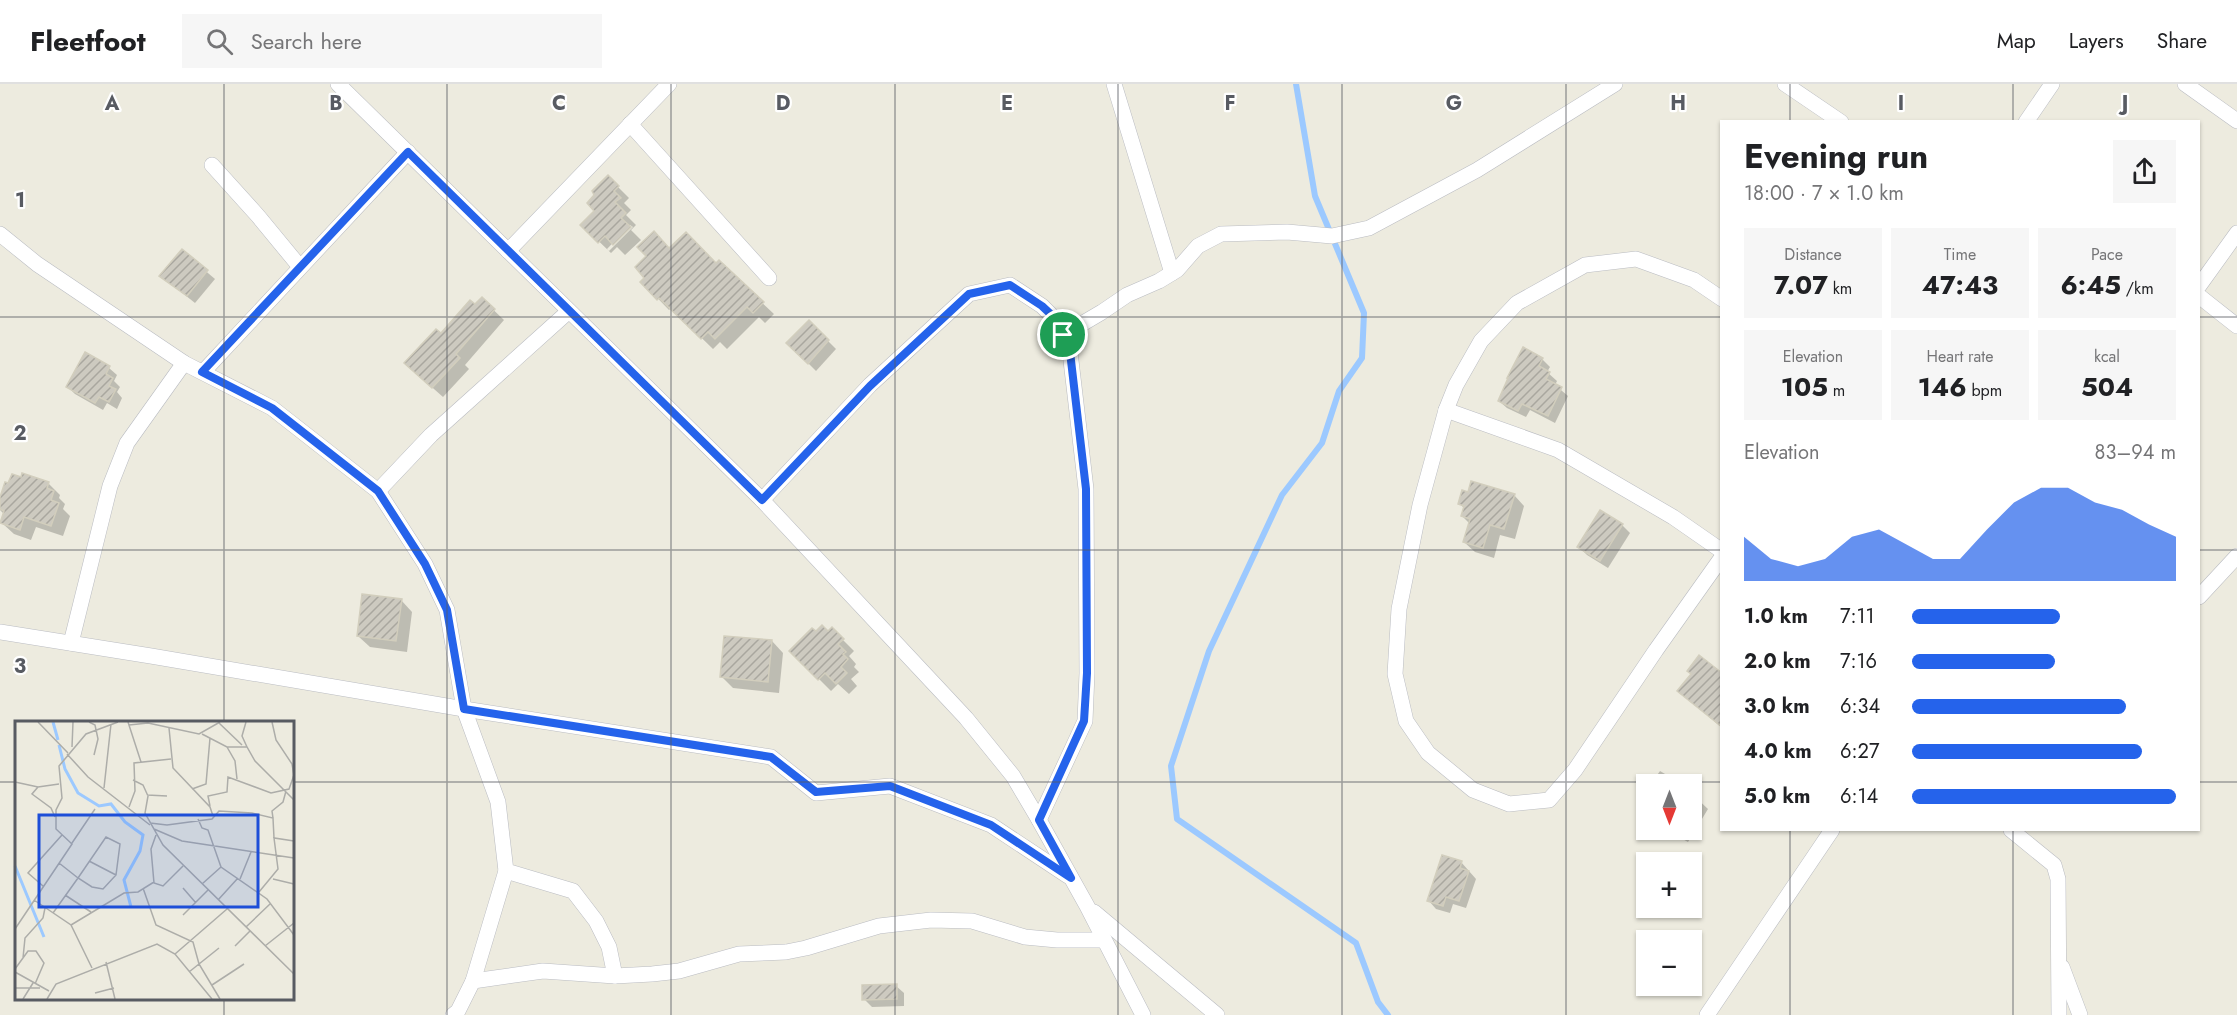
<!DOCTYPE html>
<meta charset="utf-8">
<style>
:root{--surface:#fff;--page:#f6f6f6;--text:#202124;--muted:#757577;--line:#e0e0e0;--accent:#2563eb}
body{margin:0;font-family:Jost,sans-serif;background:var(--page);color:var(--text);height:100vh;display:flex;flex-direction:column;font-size:22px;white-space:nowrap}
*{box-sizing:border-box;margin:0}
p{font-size:20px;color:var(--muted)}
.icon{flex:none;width:33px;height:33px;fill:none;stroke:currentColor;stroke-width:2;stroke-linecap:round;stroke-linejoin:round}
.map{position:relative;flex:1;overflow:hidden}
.side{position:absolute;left:1720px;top:36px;width:480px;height:711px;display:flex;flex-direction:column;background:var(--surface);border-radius:0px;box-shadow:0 2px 4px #0004}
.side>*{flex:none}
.needle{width:39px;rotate:180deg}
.fabs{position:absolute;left:1636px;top:690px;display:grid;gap:12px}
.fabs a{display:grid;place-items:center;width:66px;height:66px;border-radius:0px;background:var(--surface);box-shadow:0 2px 4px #0004;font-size:30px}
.pin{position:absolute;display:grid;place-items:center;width:51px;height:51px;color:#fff;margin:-26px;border:3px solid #fff;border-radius:50%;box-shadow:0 2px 6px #0007}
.round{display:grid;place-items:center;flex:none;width:63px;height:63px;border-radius:0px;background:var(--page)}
.summary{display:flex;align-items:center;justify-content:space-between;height:102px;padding:0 24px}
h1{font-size:33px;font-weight:700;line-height:45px}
.metrics{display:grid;grid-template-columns:repeat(3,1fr);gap:9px;height:102px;padding:6px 24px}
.metrics div{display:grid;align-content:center;border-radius:0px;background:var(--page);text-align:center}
.metrics b{font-size:26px;font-weight:700}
.metrics small{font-size:16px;font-weight:400}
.metrics p{font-size:16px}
.chart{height:168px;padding:12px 24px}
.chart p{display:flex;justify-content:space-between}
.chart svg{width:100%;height:108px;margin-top:6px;fill:var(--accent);opacity:.7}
ul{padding:0 24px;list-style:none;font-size:20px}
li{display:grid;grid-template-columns:96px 72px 1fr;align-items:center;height:45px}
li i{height:15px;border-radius:8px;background:var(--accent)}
header{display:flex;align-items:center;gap:36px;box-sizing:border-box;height:84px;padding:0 30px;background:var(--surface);border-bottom:2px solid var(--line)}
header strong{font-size:28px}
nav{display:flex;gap:33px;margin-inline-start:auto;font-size:21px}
.search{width:420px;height:54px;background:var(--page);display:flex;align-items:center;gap:15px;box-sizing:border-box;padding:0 21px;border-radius:0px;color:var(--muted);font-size:22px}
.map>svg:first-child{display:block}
</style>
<header>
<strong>Fleetfoot</strong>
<div class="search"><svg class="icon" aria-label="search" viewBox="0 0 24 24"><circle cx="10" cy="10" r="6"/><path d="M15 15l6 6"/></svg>Search here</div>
<nav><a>Map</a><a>Layers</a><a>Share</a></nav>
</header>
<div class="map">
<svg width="2237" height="931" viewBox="0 0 2237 931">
<defs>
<pattern id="building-hatch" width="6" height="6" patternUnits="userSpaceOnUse" patternTransform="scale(1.5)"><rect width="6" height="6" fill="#cdcac0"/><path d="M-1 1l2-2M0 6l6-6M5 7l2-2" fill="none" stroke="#a9a79f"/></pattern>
</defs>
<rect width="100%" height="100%" fill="#edebdf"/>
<g fill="#0003" fill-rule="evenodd">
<path d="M608,93L629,114L624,119L631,126L626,131L636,141L631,146L641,156L625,171L617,163L611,169L582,141L597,127ZM630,141L633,143L609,167L607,165Z"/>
<polygon points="670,166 716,181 719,178 774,230 765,239 759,233 727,265 720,258 713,265 671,224 669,226 642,198"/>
<polygon points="182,167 215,195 195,219 161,192"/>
<polygon points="482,215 504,236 465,281 469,285 443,313 416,289"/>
<polygon points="809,238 836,265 816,287 788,259"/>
<polygon points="85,270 109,284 117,291 114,297 120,303 117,308 122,314 117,325 107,319 103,326 75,310 68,303"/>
<polygon points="1542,275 1550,283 1547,288 1557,297 1555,301 1568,312 1555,339 1530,326 1526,333 1507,324 1499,317"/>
<polygon points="48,399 60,411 59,414 65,420 63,425 70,432 63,452 36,443 31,456 14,450 2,439 5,431 0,426 0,418"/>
<polygon points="1514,411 1524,422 1515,455 1500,451 1494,474 1475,468 1464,458 1470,440 1462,432 1465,425 1460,420"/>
<polygon points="1601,429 1622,441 1630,449 1608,484 1587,471 1579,463"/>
<polygon points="401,516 412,528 407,568 370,563 358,552"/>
<polygon points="832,545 854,567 849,572 856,580 854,583 859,588 851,595 857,602 849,610 838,600 831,607 791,567 816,549 828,549"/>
<polygon points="772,557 783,569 779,609 733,604 722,593"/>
<polygon points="1722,591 1722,644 1679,607"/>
<polygon points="1660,687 1682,700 1647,700 1647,733 1638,724 1645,713 1640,708 1648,694 1653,697"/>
<polygon points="1692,710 1708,725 1688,758 1666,746 1692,746"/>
<polygon points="1461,778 1476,795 1466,824 1453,820 1450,829 1436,825 1429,817"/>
<polygon points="896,902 904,909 904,922 872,923 864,915"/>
</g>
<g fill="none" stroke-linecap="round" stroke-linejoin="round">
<polyline stroke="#9cc9ff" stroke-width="6" points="1296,0 1315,112 1364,229 1362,274 1339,307 1322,359 1282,411 1209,567 1171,682 1177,735 1356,859 1378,918 1388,931"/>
</g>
<g fill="url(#building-hatch)" stroke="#d2cebd" stroke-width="1.5">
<polygon points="608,91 619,102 614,107 621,114 615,118 626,129 621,134 631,143 613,161 605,152 598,159 580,141 594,127 587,119 594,111 592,107"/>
<polygon points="654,147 669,164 686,148 716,179 719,176 764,218 753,229 747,223 715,255 708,248 701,255 659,214 657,216 640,198 644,194 635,183 646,172 637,163"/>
<polygon points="182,165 208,186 187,212 159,192"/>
<polygon points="482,213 495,225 456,270 460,274 432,304 404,279 436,245 441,249 470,216 475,220"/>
<polygon points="809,236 829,256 808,280 786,259"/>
<polygon points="1523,263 1543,274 1539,282 1550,288 1546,295 1562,303 1548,332 1522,320 1518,327 1498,317 1508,294 1507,294"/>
<polygon points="85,268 110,282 106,290 113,294 109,302 116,305 109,318 99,313 95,319 66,303"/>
<polygon points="22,389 49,398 47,404 54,407 51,416 59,419 51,442 24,433 20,446 0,439 4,427 0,425 0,413 5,398 8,399 12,390 21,393"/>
<polygon points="1471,397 1515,410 1504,445 1490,441 1483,464 1463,458 1470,435 1461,432 1464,422 1458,420 1462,406 1468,408"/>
<polygon points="1600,426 1623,440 1600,477 1577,463"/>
<polygon points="362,510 402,515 396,557 357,552"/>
<polygon points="822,541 828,547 832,543 844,555 838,560 846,568 843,570 848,575 841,583 847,589 836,600 825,589 818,596 789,567 812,544 816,547"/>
<polygon points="724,552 772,556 768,598 720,593"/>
<polygon points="1699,571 1722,589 1722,643 1677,607 1691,590 1687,587"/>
<polygon points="1442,771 1462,777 1460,784 1469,787 1459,817 1446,813 1443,822 1427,817"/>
<polygon points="897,900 897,915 862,916 862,901"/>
</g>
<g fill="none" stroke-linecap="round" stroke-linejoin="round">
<defs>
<g id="minor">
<polyline points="338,0 762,416 966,634 1013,692 1039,736 1087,822 1143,931"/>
<polyline points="1114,0 1172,189"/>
<polyline points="1785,0 1841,38"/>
<polyline points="2185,0 2237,37"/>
<polyline points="2026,38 2052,0"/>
<polyline points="630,40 769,194"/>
<polyline points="212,81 258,132 300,183"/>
<polyline points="0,150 37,180 184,279 272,324 378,407 425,480 447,526 464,625 498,718 506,787 573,807 596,837 609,863 615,892"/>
<polyline points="508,167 669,0"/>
<polyline points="2199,202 2237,149"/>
<polyline points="2199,212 2237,242"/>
<polyline points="1722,215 1694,196 1636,175 1585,181 1517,219 1481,257 1456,301 1446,326 1420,421 1399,525 1395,590 1406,637 1428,669 1473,706 1509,720 1549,716 1575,686 1656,566 1722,473"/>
<polyline points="1063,251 1102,228 1127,211 1159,197 1177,186 1198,162 1221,150 1287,148 1332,152 1369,144 1477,86 1615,0"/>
<polyline points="203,288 408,68"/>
<polyline points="1446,326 1558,366 1673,433 1722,467"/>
<polyline points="378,407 431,351 569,227"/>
<polyline points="762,416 870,301 969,210 1010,201 1042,222 1057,237 1070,268 1086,405 1087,589 1085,637 1039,736"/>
<polyline points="2199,513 2237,472"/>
<polyline points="0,548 151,572 464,625 771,673 816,709 890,702 991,741 1068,792"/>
<polyline points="71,559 110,402 127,359 184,279"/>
<polyline points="2011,746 2054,781 2058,795 2059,931"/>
<polyline points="1094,828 1217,931"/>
<polyline points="2062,883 2080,931"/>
<polyline points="473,897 506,787"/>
<polyline points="453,931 458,927 473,897 543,887 615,892 652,890 679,887 739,870 786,868 806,864 879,842 931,836 972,837 1025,853 1057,856 1104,856"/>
<polyline points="1707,931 1832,746"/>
</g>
</defs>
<use href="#minor" stroke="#babcc2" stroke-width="16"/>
<use href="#minor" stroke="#fff" stroke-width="15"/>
</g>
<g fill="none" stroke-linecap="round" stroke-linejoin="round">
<defs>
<polygon id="route" points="408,68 762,416 870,302 969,210 1010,201 1042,222 1058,237 1070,268 1086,405 1087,589 1084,637 1039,736 1071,794 991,741 890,702 816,708 771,673 464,625 447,526 425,480 378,407 272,324 202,288"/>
</defs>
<use href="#route" stroke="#fff" stroke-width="12"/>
<use href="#route" stroke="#2563eb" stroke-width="8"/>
</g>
<path fill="none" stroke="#585b62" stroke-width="1.5" stroke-opacity="0.55" d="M224,0V638M447,0V931M671,0V931M895,0V931M1118,0V931M1342,0V931M1566,0V931M1790,0V38M2013,0V38M0,233H1722M2199,233H2237M0,466H1722M2199,466H2237M0,698H16M292,698H1722M2199,698H2237M1790,746V931M2013,746V931M224,914V931"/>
<g transform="translate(15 637)">
<rect width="279" height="279" fill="#edebdf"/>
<path fill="none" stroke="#9cc9ff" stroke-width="3" d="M38,1L43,19M44,24L50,48L63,72L84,85L96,83L110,101L128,114L125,130L109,159L116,186M0,145L29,216"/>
<path fill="none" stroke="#adada9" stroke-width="1.5" d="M23,1L53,32M74,1L80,4L83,18L79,34M113,1L126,41M231,1L227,15L232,26M204,2L227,24M114,4L133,2L184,13L205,1M154,7L158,47L195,86L198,95M187,13L212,26H232L240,40L279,79M57,26L58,1M212,26L220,40L222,58M52,33L73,56L135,104M118,59L128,64L133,75L130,92L148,124L279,253M0,61L23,66L44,63M23,66L17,73L36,87L40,96M89,67L96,3M177,68L191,63L195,17M132,74L152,75M195,85L193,75L212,71L213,56L256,72L274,68L279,54L277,43L261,19L257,1M114,86L120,70L119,42L156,38M258,97L257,90L268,81L271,70M183,98L187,107L193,109L206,146L252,178L279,214M135,102L152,104L197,98L204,90L237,92L258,97L259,117M139,108L167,120L279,137M141,114L136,128L139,162L148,165L168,145M57,122L80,88M74,140L101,154M225,158L236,131M258,158L279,163M187,163L206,146M28,165L13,152L47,114M128,167L141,204L178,221L184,243L205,278M168,167L181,182M244,171L263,148L259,117L279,120M50,174L76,191M19,179L56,204L77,247M203,179L223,157M38,192L63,157L91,116L105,123L101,154L88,168L77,166L63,157L44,142M168,194L193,169M56,204L109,172L123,171L139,161M231,206L255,183M0,208L57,123L41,108V89L47,77L44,45L71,13L103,1M220,225L235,210M250,225L279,202M160,233L212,188M8,237L10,217L28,197L30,187M91,241L100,278M0,248L13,230H21L29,242L20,263M0,251L34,270M174,251L204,227M197,264L229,243M0,267H25M80,272L99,267M8,278L18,262M32,278L41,263L142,223L160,233L197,278"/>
<path fill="#1d4ed8" fill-opacity="0.15" stroke="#1d4ed8" stroke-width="3" d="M24,94H243V186H24Z"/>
<rect width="279" height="279" fill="none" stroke="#585b62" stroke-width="3"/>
</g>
<g font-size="20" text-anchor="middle" font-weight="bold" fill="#585b62" stroke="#fff" stroke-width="4.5" stroke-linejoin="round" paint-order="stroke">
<text x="112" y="26">A</text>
<text x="336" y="26">B</text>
<text x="559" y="26">C</text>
<text x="783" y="26">D</text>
<text x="1007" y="26">E</text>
<text x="1230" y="26">F</text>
<text x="1454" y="26">G</text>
<text x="1678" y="26">H</text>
<text x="1901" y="26">I</text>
<text x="2125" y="26">J</text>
<text x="20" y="123">1</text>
<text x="20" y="356">2</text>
<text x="20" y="589">3</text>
</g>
</svg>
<div class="fabs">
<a><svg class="needle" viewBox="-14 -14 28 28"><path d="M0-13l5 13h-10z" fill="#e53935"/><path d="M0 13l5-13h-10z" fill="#757577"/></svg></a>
<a>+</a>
<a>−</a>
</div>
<div class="pin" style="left:1063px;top:251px;background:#1e9e55"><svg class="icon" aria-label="arrive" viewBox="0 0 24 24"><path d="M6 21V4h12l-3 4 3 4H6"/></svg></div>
<section class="side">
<div class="summary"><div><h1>Evening run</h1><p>18:00 · 7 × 1.0 km</p></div><a class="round"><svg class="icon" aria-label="share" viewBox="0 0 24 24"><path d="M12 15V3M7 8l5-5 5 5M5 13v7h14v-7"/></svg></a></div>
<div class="metrics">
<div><p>Distance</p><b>7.07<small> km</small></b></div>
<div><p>Time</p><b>47:43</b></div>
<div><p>Pace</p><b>6:45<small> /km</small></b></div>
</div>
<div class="metrics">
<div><p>Elevation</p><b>105<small> m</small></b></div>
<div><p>Heart rate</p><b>146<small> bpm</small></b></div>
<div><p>kcal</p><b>504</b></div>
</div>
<div class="chart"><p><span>Elevation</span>83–94 m</p>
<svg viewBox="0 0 160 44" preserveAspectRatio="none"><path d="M0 44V26L10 35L20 38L30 35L40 26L50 23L60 29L70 35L80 35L90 23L100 12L110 6L120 6L130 12L140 15L150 21L160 26V44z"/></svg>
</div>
<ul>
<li><b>1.0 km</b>7:11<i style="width:56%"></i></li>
<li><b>2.0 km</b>7:16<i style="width:54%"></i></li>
<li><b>3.0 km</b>6:34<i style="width:81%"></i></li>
<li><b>4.0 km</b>6:27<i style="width:87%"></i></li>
<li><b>5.0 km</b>6:14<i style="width:100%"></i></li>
</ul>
</section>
</div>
